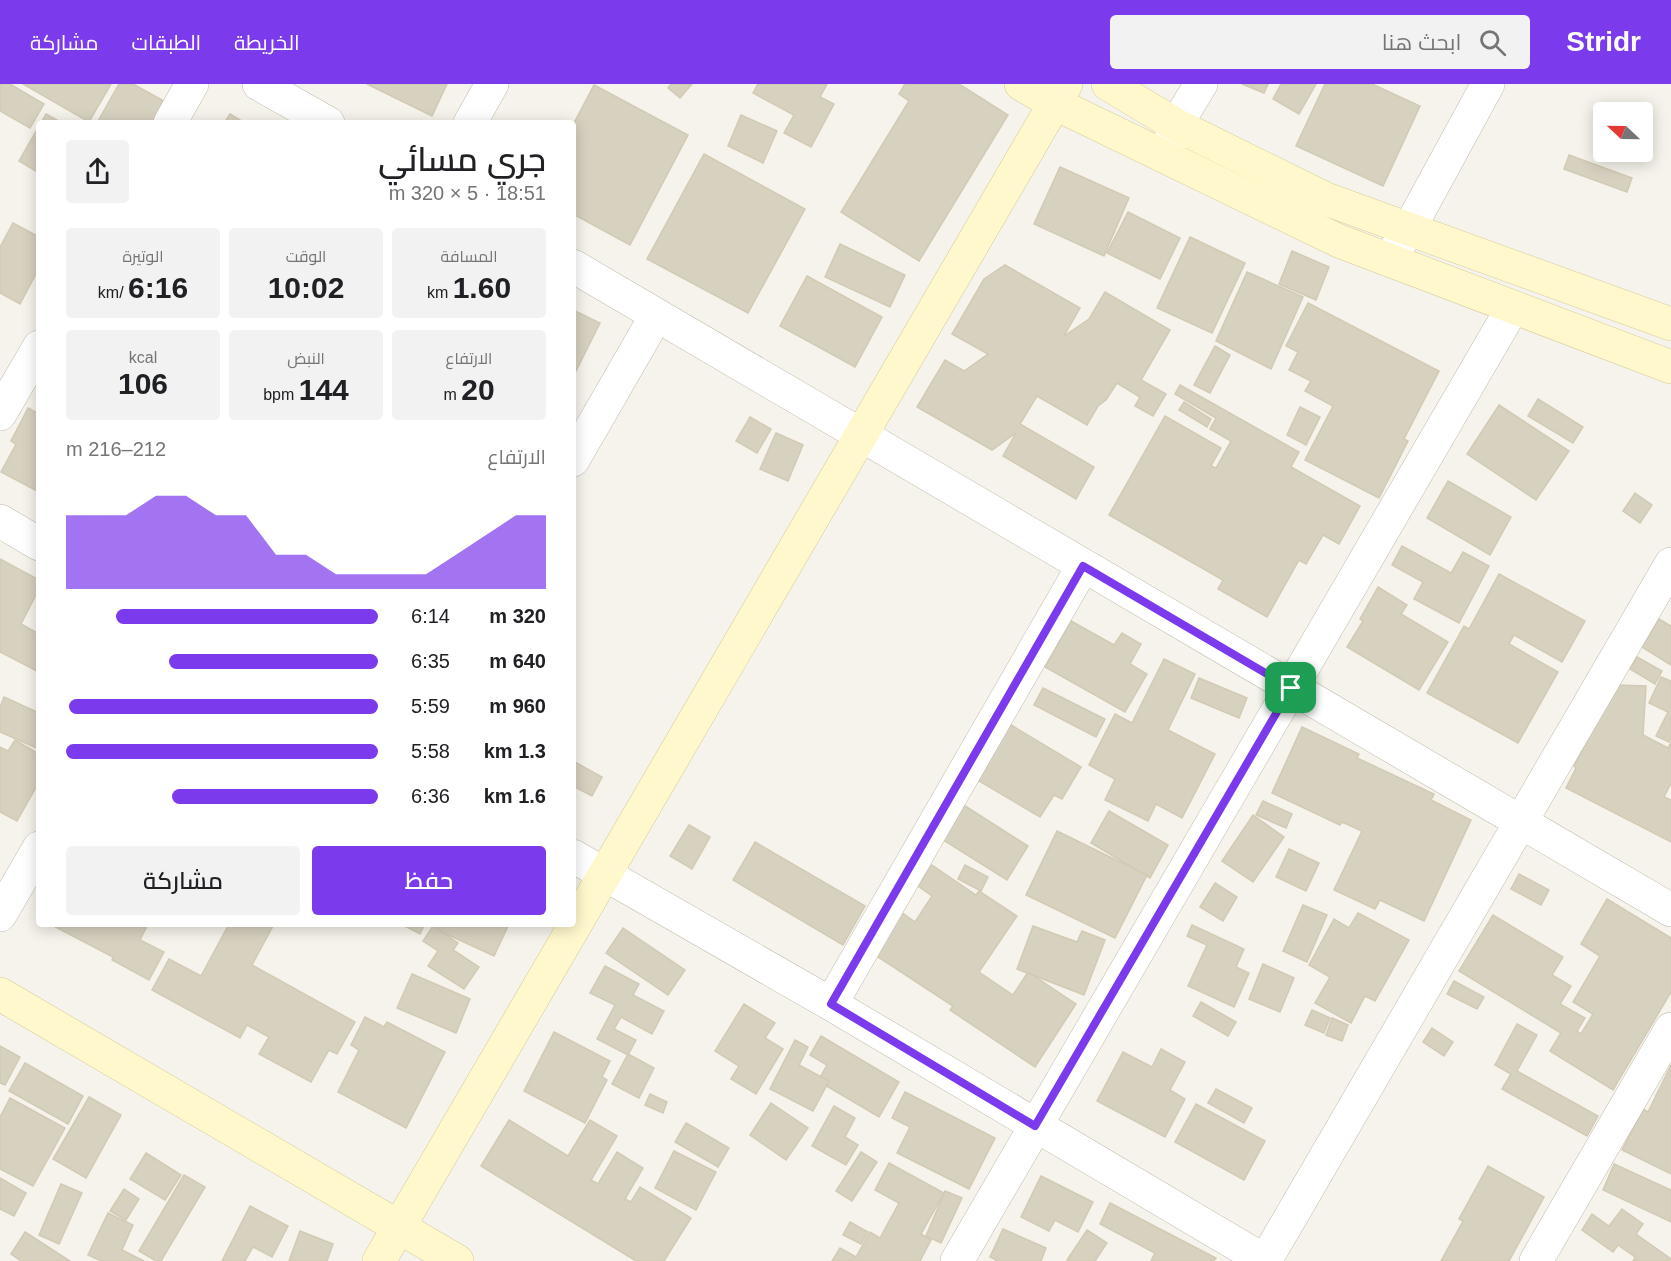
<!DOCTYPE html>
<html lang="ar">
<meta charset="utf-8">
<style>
:root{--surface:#fff;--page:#f2f2f2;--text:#202124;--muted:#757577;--accent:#7c3aed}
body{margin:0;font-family:Arial,Cairo,sans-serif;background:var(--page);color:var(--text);direction:rtl;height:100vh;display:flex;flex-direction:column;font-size:22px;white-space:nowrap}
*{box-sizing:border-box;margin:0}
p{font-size:20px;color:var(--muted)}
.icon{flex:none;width:33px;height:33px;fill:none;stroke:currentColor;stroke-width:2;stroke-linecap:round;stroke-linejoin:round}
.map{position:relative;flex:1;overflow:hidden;direction:ltr}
.details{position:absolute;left:36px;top:36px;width:540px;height:807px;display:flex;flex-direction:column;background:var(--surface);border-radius:6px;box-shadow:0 3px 15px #0003;direction:rtl}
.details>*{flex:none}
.needle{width:39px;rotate:292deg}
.fabs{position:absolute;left:1593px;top:18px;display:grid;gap:12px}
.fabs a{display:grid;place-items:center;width:60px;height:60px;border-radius:6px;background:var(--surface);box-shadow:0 3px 15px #0003;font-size:30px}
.pin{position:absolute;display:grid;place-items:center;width:51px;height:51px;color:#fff;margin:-26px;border-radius:12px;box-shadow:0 3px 9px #0006}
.round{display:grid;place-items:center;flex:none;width:63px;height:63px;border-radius:6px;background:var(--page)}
.summary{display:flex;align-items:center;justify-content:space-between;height:102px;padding:0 30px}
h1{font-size:33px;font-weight:600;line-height:45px}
.figures{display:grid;grid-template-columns:repeat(3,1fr);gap:9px;height:102px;padding:6px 30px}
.figures div{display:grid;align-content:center;border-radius:6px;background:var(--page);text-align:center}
.figures b{font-size:30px;font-weight:600}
.figures small{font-size:16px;font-weight:400}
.figures p{font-size:16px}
.chart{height:168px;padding:12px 30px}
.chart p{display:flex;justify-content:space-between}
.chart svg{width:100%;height:108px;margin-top:6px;fill:var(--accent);opacity:.7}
.action{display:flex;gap:12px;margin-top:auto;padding:12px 30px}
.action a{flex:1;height:69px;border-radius:6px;background:var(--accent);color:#fff;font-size:24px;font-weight:600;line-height:69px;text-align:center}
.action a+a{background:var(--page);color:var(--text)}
ul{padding:0 30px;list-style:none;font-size:20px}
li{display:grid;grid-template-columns:96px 72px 1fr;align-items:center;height:45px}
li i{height:15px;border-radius:8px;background:var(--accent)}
header{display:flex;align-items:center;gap:36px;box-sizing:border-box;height:84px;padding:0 30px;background:var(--accent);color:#fff}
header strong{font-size:28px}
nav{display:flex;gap:33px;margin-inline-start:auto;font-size:21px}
.search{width:420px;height:54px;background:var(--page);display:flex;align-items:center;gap:15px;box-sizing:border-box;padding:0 21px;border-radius:6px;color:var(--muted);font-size:22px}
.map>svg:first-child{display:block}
</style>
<header>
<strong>Stridr</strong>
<div class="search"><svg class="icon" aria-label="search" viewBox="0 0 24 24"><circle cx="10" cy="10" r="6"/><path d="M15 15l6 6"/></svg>ابحث هنا</div>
<nav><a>الخريطة</a><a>الطبقات</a><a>مشاركة</a></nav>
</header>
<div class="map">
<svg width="1671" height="1177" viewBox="0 0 1671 1177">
<rect width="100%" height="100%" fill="#f5f3eb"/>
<g fill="#d7d1c0" stroke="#d2cab3" stroke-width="1.5">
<polygon points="0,0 10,0 44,20 30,44 0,27"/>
<polygon points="23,0 111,0 89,38"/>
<polygon points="119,0 133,0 164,17 152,39 97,39"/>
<polygon points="367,0 447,0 432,32"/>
<polygon points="671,0 692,0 680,14 668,4"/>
<polygon points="758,0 827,0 820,13 834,20 811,63 784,49 794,31 753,9"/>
<polygon points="905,0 959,0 1008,31 919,177 841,128 909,17 899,10"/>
<polygon points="1242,0 1268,0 1264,9"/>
<polygon points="1281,0 1316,0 1299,30 1273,15"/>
<polygon points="1325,0 1372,0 1420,22 1383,102 1296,62"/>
<polygon points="594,1 688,51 630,161 573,130 573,41"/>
<polygon points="46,30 62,39 41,39"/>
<polygon points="230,30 245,39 224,39"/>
<polygon points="741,31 777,47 763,79 728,62"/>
<polygon points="39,42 39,89 19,77"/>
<polygon points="704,70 805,125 748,229 647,175"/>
<polygon points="1569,71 1632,94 1627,108 1564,85"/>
<polygon points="1060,83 1129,114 1104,172 1034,140"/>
<polygon points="1128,128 1180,154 1160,195 1107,169"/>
<polygon points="13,139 39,153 39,184 20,220 0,209 0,163"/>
<polygon points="1190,153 1245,179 1212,249 1157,224"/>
<polygon points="840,160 905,191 890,223 825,193"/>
<polygon points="1292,167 1329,183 1316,216 1279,200"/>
<polygon points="1005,181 1080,224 1064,252 1089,235 1105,208 1170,246 1141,296 1166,310 1153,332 1135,322 1140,313 1117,299 1106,316 1098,322 1087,341 1037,312 1020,340 1094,383 1076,415 1003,372 1016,349 992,366 917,323 945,276 964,287 988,270 952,250 984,195"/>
<polygon points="1247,188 1303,213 1271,285 1216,257"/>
<polygon points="807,192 882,233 855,283 780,242"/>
<polygon points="1308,219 1439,287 1404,355 1408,357 1379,414 1305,376 1333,322 1305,307 1311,297 1289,286 1298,268 1286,262"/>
<polygon points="573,226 600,239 573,293"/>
<polygon points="1215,262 1230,271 1210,309 1194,301"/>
<polygon points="1180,301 1299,368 1291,383 1360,422 1339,460 1323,451 1306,480 1299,476 1267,533 1218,505 1223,496 1109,431 1165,332 1221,364 1211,382 1216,384 1231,357 1210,345 1216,334 1175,310"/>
<polygon points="1538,315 1583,343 1573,359 1528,332"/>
<polygon points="1184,318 1211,335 1207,343 1179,326"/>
<polygon points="1499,321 1569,367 1536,416 1467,370"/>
<polygon points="1300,323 1320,333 1306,361 1287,351"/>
<polygon points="28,324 39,330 39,408 1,388 16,360 11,357"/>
<polygon points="750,333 771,345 757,369 736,357"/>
<polygon points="776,349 803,361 788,397 760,385"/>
<polygon points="1448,397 1511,433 1490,471 1427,434"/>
<polygon points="1635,409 1652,421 1640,439 1623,427"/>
<polygon points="1402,462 1451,489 1463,468 1489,482 1459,539 1414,515 1423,498 1392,481"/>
<polygon points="0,475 39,496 39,505 21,540 39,550 39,588 0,568"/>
<polygon points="1499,490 1585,537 1562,578 1514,551 1509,560 1558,588 1518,659 1427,609 1464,542 1469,545"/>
<polygon points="1378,503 1407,521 1401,530 1448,558 1419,606 1347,563 1363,537 1360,535"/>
<polygon points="1659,535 1671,542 1671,581 1642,563"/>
<polygon points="1071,537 1114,561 1122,549 1141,560 1130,580 1147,590 1125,628 1045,583"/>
<polygon points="1637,573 1662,587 1655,600 1630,585"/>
<polygon points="1164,575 1195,590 1168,646 1215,670 1182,734 1156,720 1148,737 1105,716 1115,695 1089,681 1115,630 1132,639"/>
<polygon points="1661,593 1671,597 1671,654 1669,658 1656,652 1668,628 1649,619"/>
<polygon points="1199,594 1247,614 1239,634 1191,614"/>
<polygon points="1615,601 1646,602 1643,651 1668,664 1671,658 1671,699 1664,713 1671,716 1671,758 1566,704 1576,684 1574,682"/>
<polygon points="1043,604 1105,635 1096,653 1034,621"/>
<polygon points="4,613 39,629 39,665 0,648 0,623"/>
<polygon points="1006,638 1081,683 1062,715 1054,711 1040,733 974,694"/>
<polygon points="1302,643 1359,670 1357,674 1434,710 1431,716 1471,736 1424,837 1380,816 1375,825 1334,806 1362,747 1342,738 1340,741 1272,709"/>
<polygon points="15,656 39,670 39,698 17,737 0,728 0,663 8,667"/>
<polygon points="573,677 602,693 592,712 573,702"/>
<polygon points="1263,717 1292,730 1286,744 1256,731"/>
<polygon points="962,720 1028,762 1007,796 940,754"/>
<polygon points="1109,727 1168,761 1150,794 1091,759"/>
<polygon points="1253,731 1284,753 1253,798 1222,777"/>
<polygon points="689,741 710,753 692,785 670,772"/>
<polygon points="1057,747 1147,791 1115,854 1026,811"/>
<polygon points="755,758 865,822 843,861 733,796"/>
<polygon points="1289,765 1319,779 1306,807 1276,793"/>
<polygon points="932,781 976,811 979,807 1017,832 979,888 1013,911 1028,888 1076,920 1035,983 950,926 953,922 869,867 897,825 915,838 932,812 918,802"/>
<polygon points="965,781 988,793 981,807 958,795"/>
<polygon points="1519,790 1549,806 1541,821 1511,805"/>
<polygon points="1215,799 1237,813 1223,837 1200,823"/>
<polygon points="1607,815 1671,854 1671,908 1613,1006 1550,967 1561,949 1459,887 1493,831 1563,873 1552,891 1571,902 1560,920 1585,934 1577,947 1581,950 1593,930 1573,918 1600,872 1581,860"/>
<polygon points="1303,821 1327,831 1307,878 1283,867"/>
<polygon points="1358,829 1409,856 1375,917 1365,912 1351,939 1315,919 1330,893 1309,881 1334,835 1349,844"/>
<polygon points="50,840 148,840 140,856 164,868 149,896 112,876 113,873"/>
<polygon points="229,840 274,840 252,881 355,938 337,970 329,966 311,998 259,970 269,953 247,941 240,954 152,906 169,875 201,892"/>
<polygon points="401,840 425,840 420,850"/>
<polygon points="435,840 509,840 494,872 433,844"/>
<polygon points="1192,841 1244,865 1236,883 1249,889 1234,923 1188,902 1207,861 1187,852"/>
<polygon points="433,842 458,859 453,866 479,883 464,905 428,882 438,867 423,857"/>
<polygon points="1033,842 1077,858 1082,847 1105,856 1084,911 1017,885"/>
<polygon points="623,844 685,886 668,911 606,869"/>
<polygon points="1263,880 1294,894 1280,928 1249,915"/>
<polygon points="605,882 639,900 633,911 664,927 652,950 621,933 614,945 636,956 628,971 597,955 615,921 590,909"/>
<polygon points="412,890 470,915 456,949 397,924"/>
<polygon points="1454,897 1484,913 1477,925 1447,910"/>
<polygon points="1201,918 1236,938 1228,952 1193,932"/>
<polygon points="744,920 775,939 765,954 783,965 756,1010 731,995 739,982 715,967"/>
<polygon points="1312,926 1330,934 1324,949 1305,941"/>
<polygon points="365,933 384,943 387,938 445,968 406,1044 338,1008 359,966 351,961"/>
<polygon points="1332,934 1348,941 1342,957 1326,951"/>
<polygon points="1517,940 1537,951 1517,987 1598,1032 1587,1052 1502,1005 1511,990 1495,981"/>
<polygon points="1432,944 1453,958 1444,972 1423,958"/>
<polygon points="554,948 610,977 602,993 607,996 585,1039 524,1007"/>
<polygon points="821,952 899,998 879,1033 818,997 827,981 810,971"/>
<polygon points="795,956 808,963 799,981 829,997 813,1027 770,1005"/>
<polygon points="0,962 20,973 5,1001 0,999"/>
<polygon points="1161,965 1185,978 1170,1006 1185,1015 1165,1053 1097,1017 1123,968 1152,983"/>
<polygon points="628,970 654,984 639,1014 612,1000"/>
<polygon points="25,979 83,1012 68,1040 9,1007"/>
<polygon points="1671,981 1671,1090 1622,1066 1643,1025 1648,1028"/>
<polygon points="1216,1005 1252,1024 1244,1039 1208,1019"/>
<polygon points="905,1008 995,1054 969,1105 897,1069 910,1043 892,1034"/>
<polygon points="650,1010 667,1018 663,1029 645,1021"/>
<polygon points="89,1013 121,1031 86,1094 53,1075"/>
<polygon points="10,1014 65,1044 33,1102 0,1085 0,1033"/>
<polygon points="771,1019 808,1044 786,1076 750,1051"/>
<polygon points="1196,1020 1265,1057 1244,1096 1175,1058"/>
<polygon points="834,1022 855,1034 845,1053 858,1061 846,1081 812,1062"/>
<polygon points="509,1036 568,1072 590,1036 617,1052 591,1096 598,1100 617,1068 643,1084 625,1115 631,1118 640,1103 691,1134 664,1177 636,1177 481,1082"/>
<polygon points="686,1039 729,1064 718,1083 675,1058"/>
<polygon points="674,1067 716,1088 696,1126 655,1104"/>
<polygon points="861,1068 877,1078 852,1117 836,1107"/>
<polygon points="146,1069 181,1091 165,1116 130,1095"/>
<polygon points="889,1079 944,1109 921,1150 931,1156 920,1177 832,1177 840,1164 856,1173 870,1148 880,1154 899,1119 875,1106"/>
<polygon points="1614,1080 1671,1106 1671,1138 1603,1106"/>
<polygon points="1488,1082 1544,1113 1509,1177 1441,1177 1463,1137 1459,1135"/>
<polygon points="184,1091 205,1103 161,1177 156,1177 139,1167"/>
<polygon points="1041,1092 1093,1118 1078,1148 1055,1136 1049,1147 1021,1133"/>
<polygon points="0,1094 26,1109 14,1132 0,1125"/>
<polygon points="61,1100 82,1109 59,1160 39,1151"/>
<polygon points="124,1105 139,1115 126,1136 110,1127"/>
<polygon points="945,1107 962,1114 941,1159 926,1152"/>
<polygon points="1110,1119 1216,1174 1214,1177 1151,1177 1155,1169 1100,1140"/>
<polygon points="250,1122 288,1142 272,1173 253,1163 245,1177 222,1177"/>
<polygon points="1622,1125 1643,1140 1636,1150 1671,1175 1669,1177 1633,1177 1635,1173 1618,1161 1613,1168 1582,1146 1592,1130 1609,1142"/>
<polygon points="108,1129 133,1141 122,1166 144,1177 101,1177 88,1171"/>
<polygon points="850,1138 868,1148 861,1160 843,1151"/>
<polygon points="1003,1145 1046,1164 1041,1177 998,1177 990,1173"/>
<polygon points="1087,1146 1107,1159 1095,1177 1068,1177 1067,1176"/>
<polygon points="300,1147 333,1160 327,1177 289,1177"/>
<polygon points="25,1148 70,1177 21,1177 11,1170"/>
</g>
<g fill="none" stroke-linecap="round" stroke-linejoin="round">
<defs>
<g id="street">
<polyline points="259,0 328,39"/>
<polyline points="170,39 192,0"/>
<polyline points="470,39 492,0"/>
<polyline points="1166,68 1176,41 1201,0"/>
<polyline points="1389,176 1409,145 1488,0"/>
<polyline points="573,182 1671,826"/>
<polyline points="0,330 39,263"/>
<polyline points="573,376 656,232"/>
<polyline points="0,437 39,460"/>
<polyline points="573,772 831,920 1265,1177"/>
<polyline points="0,831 39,764"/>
<polyline points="831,920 1083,482"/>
<polyline points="957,1177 1513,223"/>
<polyline points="1265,1177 1671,480"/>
<polyline points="1536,1177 1671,945"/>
</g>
<g id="secondary">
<polyline points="1021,0 1054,19 1339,157 1671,283"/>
<polyline points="1108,0 1176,41 1326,115 1671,240"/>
<polyline points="0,910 457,1177"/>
<polyline points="379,1177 1066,0"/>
</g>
</defs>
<use href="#street" stroke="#c1bdad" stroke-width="34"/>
<use href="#secondary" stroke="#d5cc9a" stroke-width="34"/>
<use href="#street" stroke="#fff" stroke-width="33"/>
<use href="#secondary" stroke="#fff8cc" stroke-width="33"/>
</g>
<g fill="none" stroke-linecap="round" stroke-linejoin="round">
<defs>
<polygon id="route" points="1083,482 1291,604 1035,1042 831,920"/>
</defs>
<use href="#route" stroke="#fff" stroke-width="12"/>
<use href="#route" stroke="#7c3aed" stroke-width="8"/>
</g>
</svg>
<div class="fabs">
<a><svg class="needle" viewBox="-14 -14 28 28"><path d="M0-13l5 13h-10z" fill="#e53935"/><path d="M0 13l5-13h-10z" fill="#757577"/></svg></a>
</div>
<div class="pin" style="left:1291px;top:604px;background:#1e9e55"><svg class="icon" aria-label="arrive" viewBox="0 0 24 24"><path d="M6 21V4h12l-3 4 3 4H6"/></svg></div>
<section class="details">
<div class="summary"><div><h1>جري مسائي</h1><p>18:51 · 5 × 320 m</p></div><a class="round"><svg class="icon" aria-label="share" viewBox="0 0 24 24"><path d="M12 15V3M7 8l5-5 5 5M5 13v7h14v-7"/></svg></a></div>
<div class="figures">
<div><p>المسافة</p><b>1.60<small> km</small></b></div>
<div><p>الوقت</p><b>10:02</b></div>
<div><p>الوتيرة</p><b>6:16<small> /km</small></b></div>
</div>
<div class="figures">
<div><p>الارتفاع</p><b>20<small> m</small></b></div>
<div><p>النبض</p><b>144<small> bpm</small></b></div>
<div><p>kcal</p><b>106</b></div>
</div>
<div class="chart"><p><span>الارتفاع</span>212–216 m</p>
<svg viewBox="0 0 160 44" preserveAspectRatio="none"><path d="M0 44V14L10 14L20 14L30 6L40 6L50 14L60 14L70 30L80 30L90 38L100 38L110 38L120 38L130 30L140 22L150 14L160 14V44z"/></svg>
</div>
<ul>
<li><b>320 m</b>6:14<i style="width:84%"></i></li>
<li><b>640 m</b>6:35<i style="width:67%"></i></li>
<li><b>960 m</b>5:59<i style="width:99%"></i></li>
<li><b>1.3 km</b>5:58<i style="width:100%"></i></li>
<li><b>1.6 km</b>6:36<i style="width:66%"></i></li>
</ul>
<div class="action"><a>حفظ</a><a>مشاركة</a></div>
</section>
</div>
